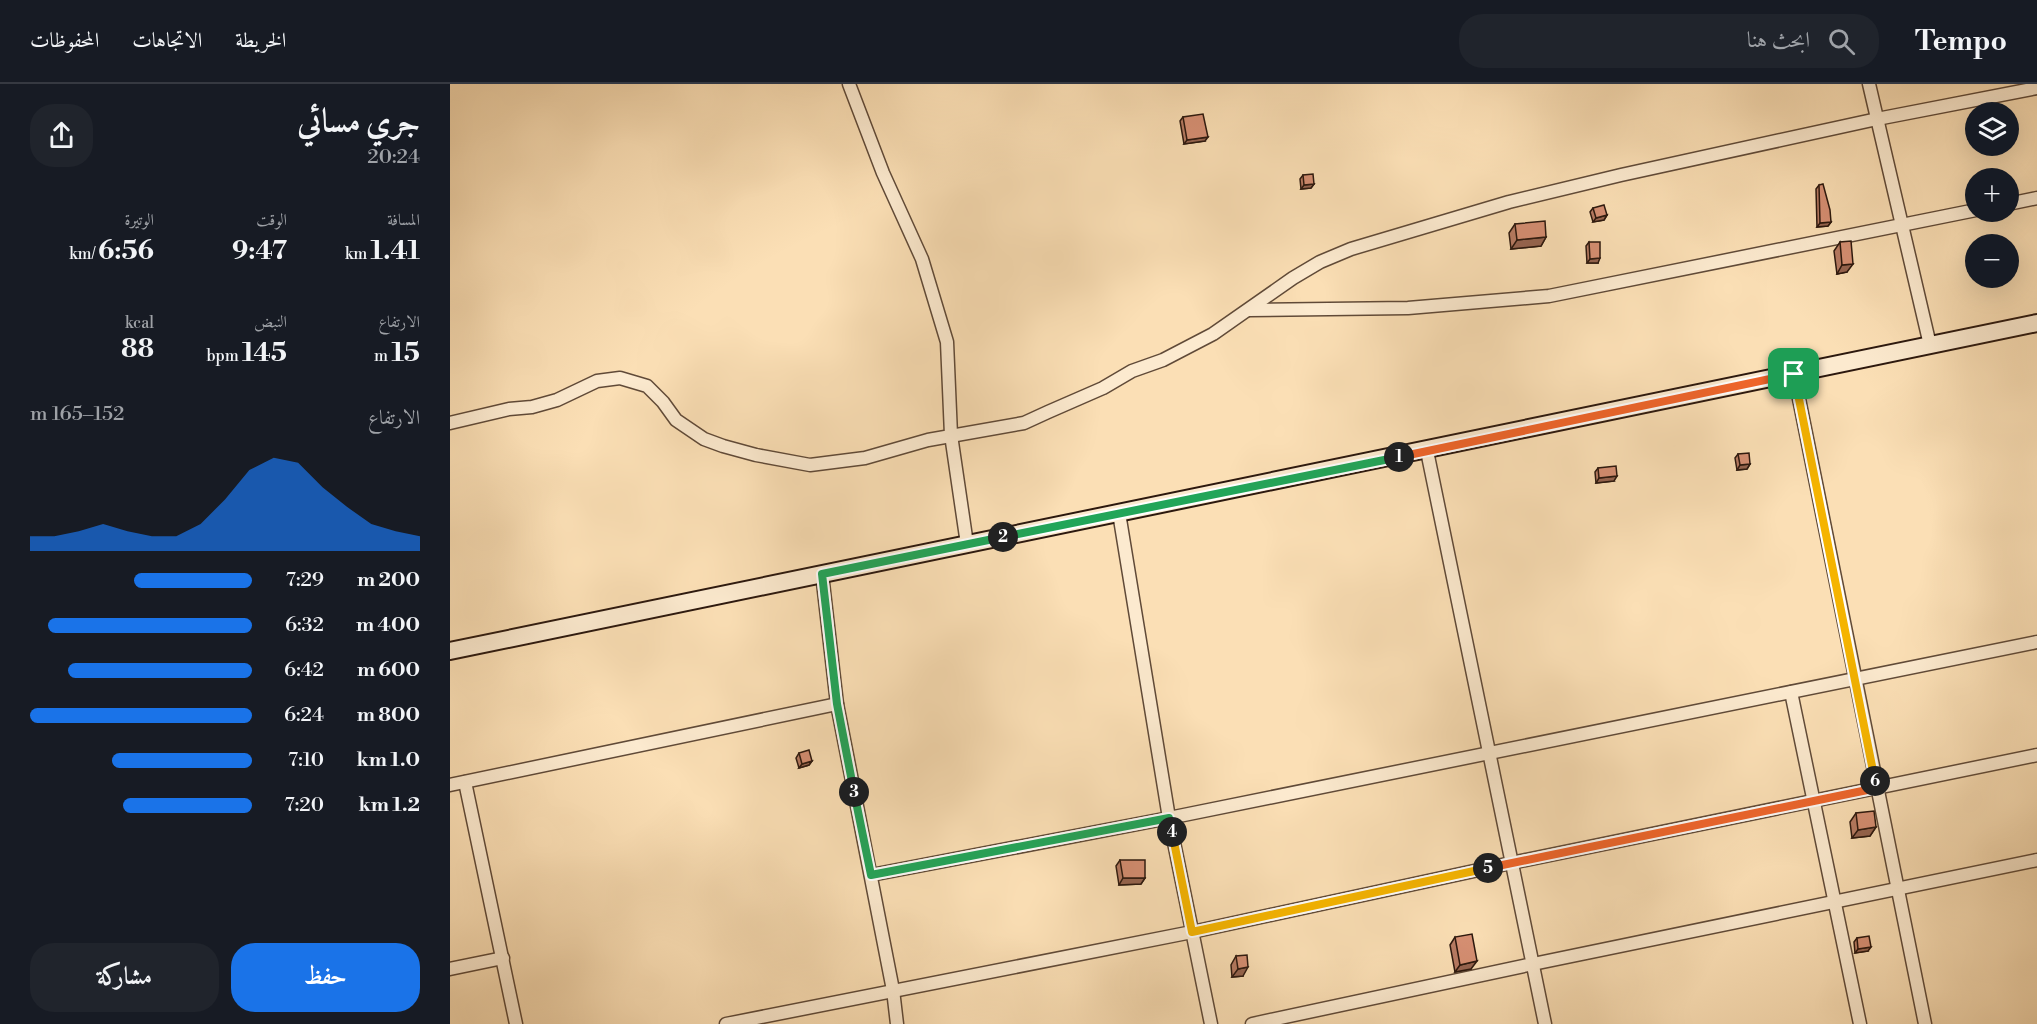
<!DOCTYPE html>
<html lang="ar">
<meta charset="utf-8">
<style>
:root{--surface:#171b24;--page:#20242c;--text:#f1f3f6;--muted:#9ea1a6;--line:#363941;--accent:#1a73e8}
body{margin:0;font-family:"Libre Bodoni",Amiri,serif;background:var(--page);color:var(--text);direction:rtl;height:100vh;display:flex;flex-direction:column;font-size:22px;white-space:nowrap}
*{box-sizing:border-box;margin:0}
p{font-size:20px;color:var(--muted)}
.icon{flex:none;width:33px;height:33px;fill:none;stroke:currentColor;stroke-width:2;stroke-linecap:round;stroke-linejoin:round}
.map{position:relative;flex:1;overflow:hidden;direction:ltr}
.sheet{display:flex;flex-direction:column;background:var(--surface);width:450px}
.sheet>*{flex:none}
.tools{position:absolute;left:1515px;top:18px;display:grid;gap:12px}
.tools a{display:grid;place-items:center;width:54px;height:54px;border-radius:50%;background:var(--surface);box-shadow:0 6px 24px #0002;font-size:30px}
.pin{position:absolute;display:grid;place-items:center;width:51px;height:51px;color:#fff;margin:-26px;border-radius:12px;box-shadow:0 3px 9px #0006}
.km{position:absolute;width:30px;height:30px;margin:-15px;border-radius:50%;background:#222;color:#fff;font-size:16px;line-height:30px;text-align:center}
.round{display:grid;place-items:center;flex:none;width:63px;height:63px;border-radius:24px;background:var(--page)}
.summary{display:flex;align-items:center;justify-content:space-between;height:102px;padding:0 30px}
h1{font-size:33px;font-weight:800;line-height:45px}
.figures{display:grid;grid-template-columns:repeat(3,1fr);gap:9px;height:102px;padding:6px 30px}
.figures div{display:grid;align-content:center}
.figures b{font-size:26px;font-weight:800}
.figures small{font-size:16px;font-weight:400}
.figures p{font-size:16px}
.chart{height:168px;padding:12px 30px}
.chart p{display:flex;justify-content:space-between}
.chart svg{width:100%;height:108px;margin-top:6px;fill:var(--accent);opacity:.7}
.cta{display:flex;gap:12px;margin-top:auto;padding:12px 30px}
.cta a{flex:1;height:69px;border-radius:24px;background:var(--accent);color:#fff;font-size:24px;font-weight:800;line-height:69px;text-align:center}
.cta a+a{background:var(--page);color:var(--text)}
ul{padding:0 30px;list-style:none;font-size:20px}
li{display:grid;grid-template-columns:96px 72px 1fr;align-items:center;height:45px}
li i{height:15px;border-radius:8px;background:var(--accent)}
header{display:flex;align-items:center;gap:36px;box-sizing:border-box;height:84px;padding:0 30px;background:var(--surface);border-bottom:2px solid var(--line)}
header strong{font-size:28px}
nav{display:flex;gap:33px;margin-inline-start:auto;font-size:21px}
.search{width:420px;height:54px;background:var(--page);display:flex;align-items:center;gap:15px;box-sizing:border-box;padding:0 21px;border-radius:24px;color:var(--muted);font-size:22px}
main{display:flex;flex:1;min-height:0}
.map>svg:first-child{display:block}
</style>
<header>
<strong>Tempo</strong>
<div class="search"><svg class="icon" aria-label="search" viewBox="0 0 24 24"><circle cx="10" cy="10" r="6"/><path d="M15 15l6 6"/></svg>ابحث هنا</div>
<nav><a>الخريطة</a><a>الاتجاهات</a><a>المحفوظات</a></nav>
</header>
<main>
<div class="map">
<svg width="1587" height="940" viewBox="0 0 1587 940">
<rect width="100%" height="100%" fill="#fbdfb5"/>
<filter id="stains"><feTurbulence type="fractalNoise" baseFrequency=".00333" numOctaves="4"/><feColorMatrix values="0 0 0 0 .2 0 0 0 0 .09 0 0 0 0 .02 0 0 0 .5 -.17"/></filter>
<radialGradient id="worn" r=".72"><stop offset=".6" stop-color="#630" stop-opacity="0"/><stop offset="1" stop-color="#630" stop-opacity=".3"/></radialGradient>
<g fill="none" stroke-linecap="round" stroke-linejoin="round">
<defs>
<g id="street">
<polyline points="399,0 433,89 472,175 497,258 501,351 517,460"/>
<polyline points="1419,0 1480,261"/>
<polyline points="1558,120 1587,114"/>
<polyline points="799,226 958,224 1099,212 1526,126"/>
<polyline points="1344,290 1475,940"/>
<polyline points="0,339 59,325 82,323 107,316 147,297 170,294 197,302 213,318 226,336 254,355 273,362 306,371 360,381 415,374 478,356 574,339 598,328 653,304 682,287 713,276 763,250 843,194 870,178 901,165 1059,118 1171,91 1427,35 1587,4"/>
<polyline points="977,367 1095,940"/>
<polyline points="669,429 719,734 761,940"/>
<polyline points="372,490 387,620 443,906 447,940"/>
<polyline points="1341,608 1410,940"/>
<polyline points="15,698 66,940"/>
<polyline points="0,701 387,620"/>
<polyline points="421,791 719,734 1587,558"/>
<polyline points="0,885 53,874"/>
<polyline points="276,940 742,848 1061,779 1587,671"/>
<polyline points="802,940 1083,880 1587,776"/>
</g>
<polyline id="secondary" points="0,567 1587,239"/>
</defs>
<use href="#street" stroke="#604a38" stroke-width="15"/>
<use href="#secondary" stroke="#2c180e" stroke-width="20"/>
<use href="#street" stroke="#fceacf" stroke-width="12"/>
<use href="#secondary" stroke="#fceacf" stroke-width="16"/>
</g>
<g fill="#b87b63" stroke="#2c180e" stroke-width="1.5">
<polygon points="733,33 755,57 734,60 730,37"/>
<polygon points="853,91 864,100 861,104 851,105 850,95"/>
<polygon points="1369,101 1381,138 1378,142 1367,143 1366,105"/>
<polygon points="1143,124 1157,131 1154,136 1143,138 1140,128"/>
<polygon points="1065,140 1096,153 1091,162 1061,165 1059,149"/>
<polygon points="1139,158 1148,179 1137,179 1136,162"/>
<polygon points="1390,158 1397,188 1387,190 1384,167"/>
<polygon points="1288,370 1300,380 1297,385 1287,386 1285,374"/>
<polygon points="1148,384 1164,397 1146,399 1145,388"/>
<polygon points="349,669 362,677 359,681 349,684 346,674"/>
<polygon points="1406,729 1426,743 1420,752 1402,754 1400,738"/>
<polygon points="670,776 695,794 691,800 669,801 666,782"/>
<polygon points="1005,853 1021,885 1005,888 1000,861"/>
<polygon points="1407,854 1418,867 1405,869 1404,858"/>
<polygon points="786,872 793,892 782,893 781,881"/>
</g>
<g fill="#966450" stroke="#2c180e" stroke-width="1.5">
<polygon points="758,53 755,57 734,60 737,56"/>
<polygon points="864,100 861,104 851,105 854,101"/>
<polygon points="1157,131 1154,136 1143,138 1146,134"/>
<polygon points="1381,138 1378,142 1367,143 1370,139"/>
<polygon points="1096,153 1091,162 1061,165 1067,156"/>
<polygon points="1150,174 1148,179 1137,179 1140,175"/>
<polygon points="1403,180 1397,188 1387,190 1392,181"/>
<polygon points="1300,380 1297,385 1287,386 1290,381"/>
<polygon points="1167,392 1164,397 1146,399 1149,394"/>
<polygon points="362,677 359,681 349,684 352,680"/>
<polygon points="1426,743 1420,752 1402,754 1408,746"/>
<polygon points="673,794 695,794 691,800 669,801"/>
<polygon points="1421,863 1418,867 1405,869 1408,865"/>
<polygon points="1027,877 1021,885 1005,888 1010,881"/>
<polygon points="798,883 793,892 782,893 788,885"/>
</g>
<g fill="#d68f73" stroke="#2c180e" stroke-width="1.5">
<polygon points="753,30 758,53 737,56 733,33"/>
<polygon points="863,90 864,100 854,101 853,91"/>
<polygon points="1373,100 1380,126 1381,138 1370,139 1369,101"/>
<polygon points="1154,121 1157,131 1146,134 1143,124"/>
<polygon points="1095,137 1096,153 1067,156 1065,140"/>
<polygon points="1401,157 1403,180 1392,181 1390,158"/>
<polygon points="1139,158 1150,158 1150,174 1140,175"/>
<polygon points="1299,369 1300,380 1290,381 1288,370"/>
<polygon points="1166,382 1167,392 1149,394 1148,384"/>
<polygon points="359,666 362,677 352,680 349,669"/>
<polygon points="1424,727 1426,743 1408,746 1406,729"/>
<polygon points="670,776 695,776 695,794 673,794"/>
<polygon points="1022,850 1027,877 1010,881 1005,853"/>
<polygon points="1419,852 1421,863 1408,865 1407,854"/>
<polygon points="797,871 798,883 788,885 786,872"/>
</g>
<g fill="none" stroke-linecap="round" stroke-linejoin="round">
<defs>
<polyline id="split-1" points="949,373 1344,290"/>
<polyline id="split-2" points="553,453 949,373"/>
<polyline id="split-3" points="404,708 387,620 372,490 553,453"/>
<polyline id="split-4" points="404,708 421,791 719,734 722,748"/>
<polyline id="split-5" points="722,748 742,848 1038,784"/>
<polyline id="split-6" points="1038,784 1427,704 1425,697"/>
<polyline id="split-7" points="1344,290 1425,697"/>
</defs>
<use href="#split-1" stroke="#fff" stroke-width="12"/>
<use href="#split-2" stroke="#fff" stroke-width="12"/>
<use href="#split-3" stroke="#fff" stroke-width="12"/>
<use href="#split-4" stroke="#fff" stroke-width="12"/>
<use href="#split-5" stroke="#fff" stroke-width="12"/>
<use href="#split-6" stroke="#fff" stroke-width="12"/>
<use href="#split-7" stroke="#fff" stroke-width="12"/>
<use href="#split-1" stroke="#f0652b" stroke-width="8"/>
<use href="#split-2" stroke="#22a559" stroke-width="8"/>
<use href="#split-3" stroke="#22a559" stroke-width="8"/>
<use href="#split-4" stroke="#22a559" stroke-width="8"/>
<use href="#split-5" stroke="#f5b400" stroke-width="8"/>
<use href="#split-6" stroke="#f0652b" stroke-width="8"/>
<use href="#split-7" stroke="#f5b400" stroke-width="8"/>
</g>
<rect width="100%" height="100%" filter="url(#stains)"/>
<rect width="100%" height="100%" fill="url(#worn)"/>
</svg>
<div class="tools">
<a><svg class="icon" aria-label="layers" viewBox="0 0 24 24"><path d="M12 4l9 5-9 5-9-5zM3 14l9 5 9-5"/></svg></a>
<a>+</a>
<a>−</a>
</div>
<div class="pin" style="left:1344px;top:290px;background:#1e9e55"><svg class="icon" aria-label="arrive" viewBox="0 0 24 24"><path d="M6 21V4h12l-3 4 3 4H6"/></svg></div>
<b class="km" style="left:949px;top:373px">1</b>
<b class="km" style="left:553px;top:453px">2</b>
<b class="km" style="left:404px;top:708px">3</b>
<b class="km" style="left:722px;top:748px">4</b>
<b class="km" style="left:1038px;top:784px">5</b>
<b class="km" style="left:1425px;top:697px">6</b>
</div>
<section class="sheet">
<div class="summary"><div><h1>جري مسائي</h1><p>20:24</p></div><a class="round"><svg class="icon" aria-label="share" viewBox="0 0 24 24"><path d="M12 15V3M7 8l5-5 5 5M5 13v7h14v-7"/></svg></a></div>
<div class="figures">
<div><p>المسافة</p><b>1.41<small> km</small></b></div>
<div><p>الوقت</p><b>9:47</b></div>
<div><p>الوتيرة</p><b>6:56<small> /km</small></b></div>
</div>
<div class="figures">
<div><p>الارتفاع</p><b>15<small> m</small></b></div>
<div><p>النبض</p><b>145<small> bpm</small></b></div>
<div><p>kcal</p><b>88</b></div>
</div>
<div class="chart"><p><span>الارتفاع</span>152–165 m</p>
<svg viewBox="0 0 160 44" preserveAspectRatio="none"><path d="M0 44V38L10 38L20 36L30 33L40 36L50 38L60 38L70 33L80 23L90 11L100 6L110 8L120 18L130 26L140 33L150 36L160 38V44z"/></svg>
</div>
<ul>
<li><b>200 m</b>7:29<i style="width:53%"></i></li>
<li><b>400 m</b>6:32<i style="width:92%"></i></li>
<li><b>600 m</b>6:42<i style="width:83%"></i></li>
<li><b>800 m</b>6:24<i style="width:100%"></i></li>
<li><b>1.0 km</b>7:10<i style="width:63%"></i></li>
<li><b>1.2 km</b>7:20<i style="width:58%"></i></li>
</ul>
<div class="cta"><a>حفظ</a><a>مشاركة</a></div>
</section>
</main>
